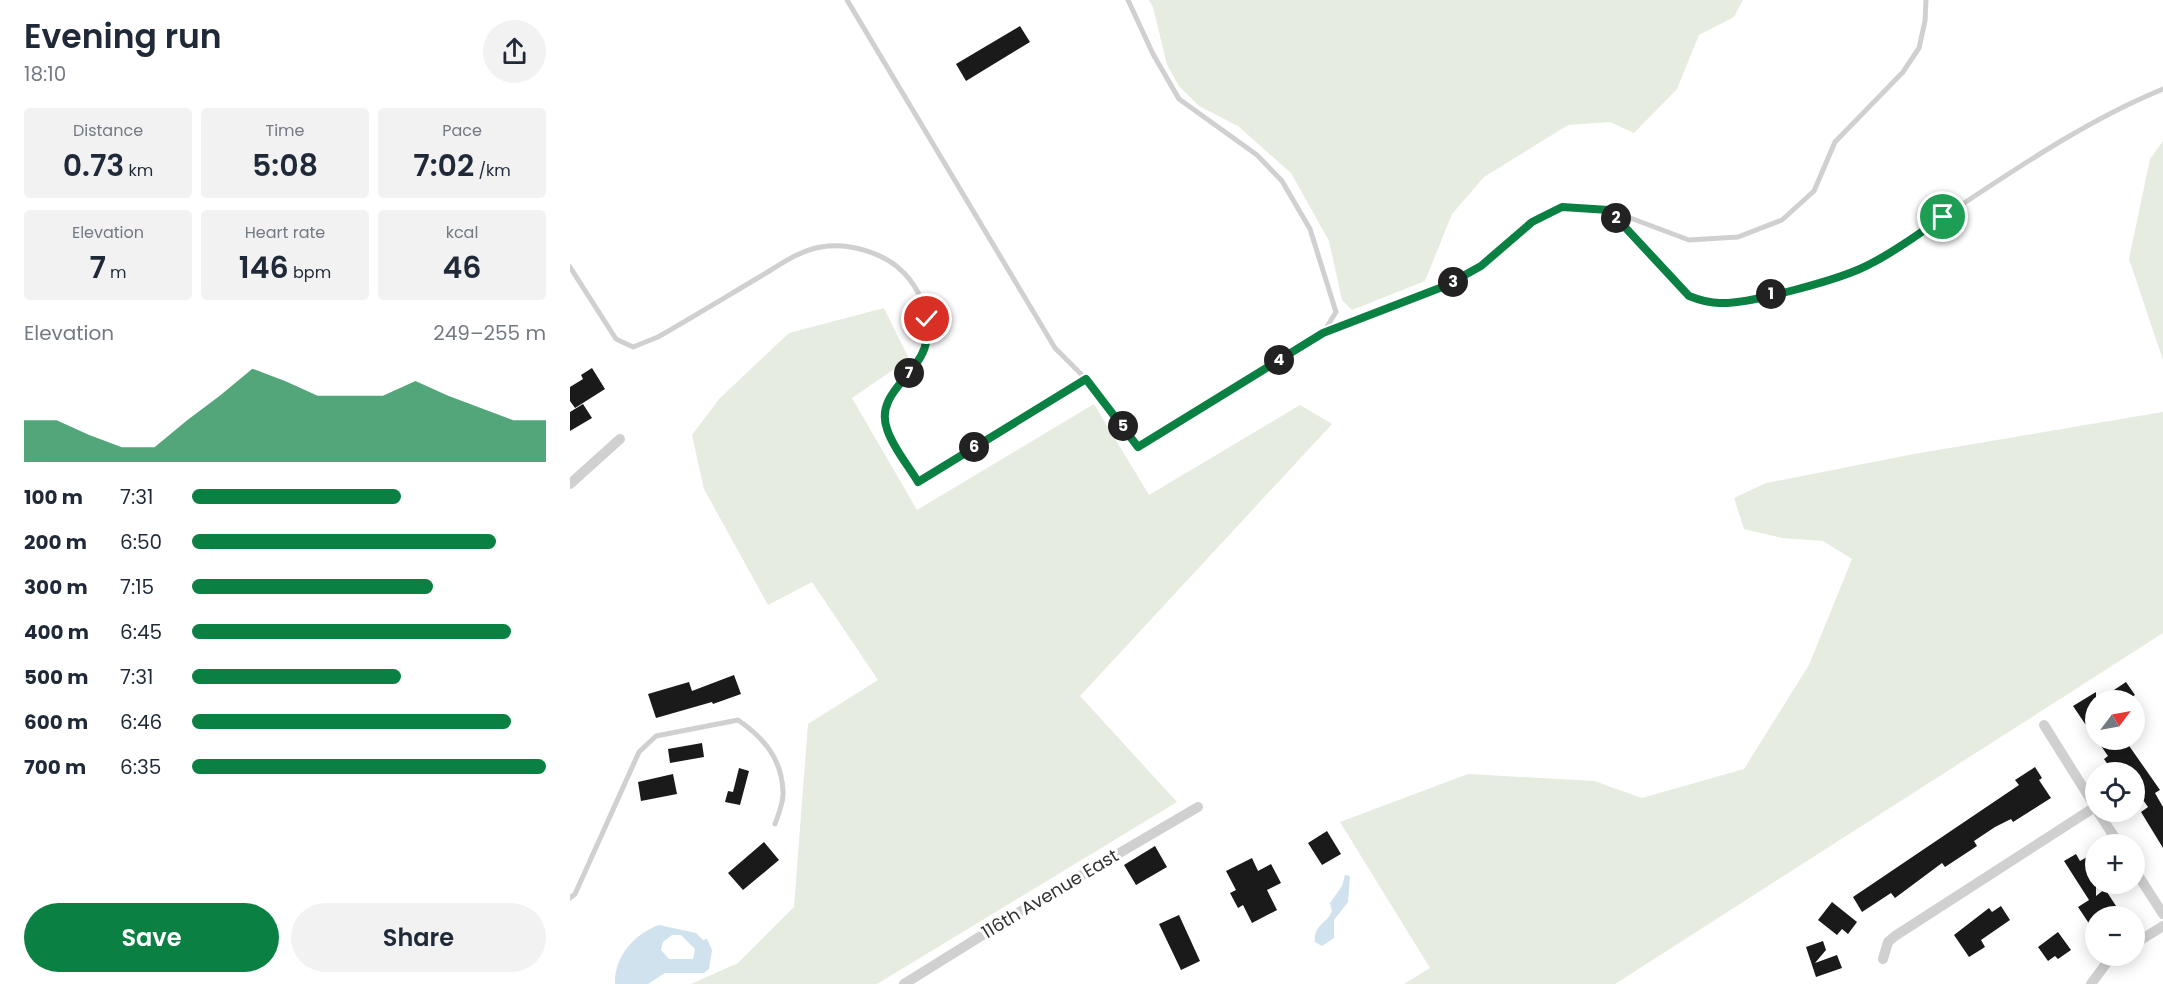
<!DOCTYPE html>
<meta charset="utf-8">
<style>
:root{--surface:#fff;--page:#f2f2f3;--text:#1f2937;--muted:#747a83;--accent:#0b8043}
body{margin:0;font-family:Poppins,sans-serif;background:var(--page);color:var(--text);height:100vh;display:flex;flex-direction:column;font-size:22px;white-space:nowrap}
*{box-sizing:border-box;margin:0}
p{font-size:20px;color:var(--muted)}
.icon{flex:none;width:33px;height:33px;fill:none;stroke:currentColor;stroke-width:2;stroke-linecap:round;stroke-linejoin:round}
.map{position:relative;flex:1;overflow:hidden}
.details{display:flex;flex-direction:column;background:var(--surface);width:570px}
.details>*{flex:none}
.needle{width:39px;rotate:58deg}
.tools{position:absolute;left:1515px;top:690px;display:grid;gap:12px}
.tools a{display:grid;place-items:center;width:60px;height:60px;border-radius:50%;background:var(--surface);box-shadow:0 3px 15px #0003;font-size:30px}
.pin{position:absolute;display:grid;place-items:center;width:51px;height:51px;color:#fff;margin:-26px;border:3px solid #fff;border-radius:50%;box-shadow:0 2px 6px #0007}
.km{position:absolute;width:30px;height:30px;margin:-15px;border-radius:50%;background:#222;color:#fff;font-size:16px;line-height:30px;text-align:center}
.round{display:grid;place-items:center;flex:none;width:63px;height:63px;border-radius:32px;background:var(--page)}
.head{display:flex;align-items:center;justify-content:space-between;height:102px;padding:0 24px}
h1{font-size:33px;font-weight:600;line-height:45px}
.stats{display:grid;grid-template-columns:repeat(3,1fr);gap:9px;height:102px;padding:6px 24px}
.stats div{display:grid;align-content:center;border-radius:6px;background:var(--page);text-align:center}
.stats b{font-size:30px;font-weight:600}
.stats small{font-size:16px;font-weight:400}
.stats p{font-size:16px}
.chart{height:168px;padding:12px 24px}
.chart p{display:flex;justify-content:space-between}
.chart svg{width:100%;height:108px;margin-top:6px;fill:var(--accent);opacity:.7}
.button{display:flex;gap:12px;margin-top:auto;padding:12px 24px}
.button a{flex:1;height:69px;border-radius:36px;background:var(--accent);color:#fff;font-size:24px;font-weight:600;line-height:69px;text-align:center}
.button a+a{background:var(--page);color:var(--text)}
ul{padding:0 24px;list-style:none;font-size:20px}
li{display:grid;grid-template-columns:96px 72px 1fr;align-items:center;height:45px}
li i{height:15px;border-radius:8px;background:var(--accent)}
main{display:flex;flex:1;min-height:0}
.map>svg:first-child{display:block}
</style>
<main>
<section class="details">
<div class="head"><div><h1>Evening run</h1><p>18:10</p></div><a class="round"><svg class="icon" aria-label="share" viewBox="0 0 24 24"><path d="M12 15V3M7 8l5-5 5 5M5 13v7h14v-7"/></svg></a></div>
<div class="stats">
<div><p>Distance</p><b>0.73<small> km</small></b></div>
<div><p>Time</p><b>5:08</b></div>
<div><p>Pace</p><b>7:02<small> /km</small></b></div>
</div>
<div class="stats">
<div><p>Elevation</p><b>7<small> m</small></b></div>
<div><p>Heart rate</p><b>146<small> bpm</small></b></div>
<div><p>kcal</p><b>46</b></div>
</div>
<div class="chart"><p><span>Elevation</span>249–255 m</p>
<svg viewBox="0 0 160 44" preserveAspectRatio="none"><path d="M0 44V27L10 27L20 33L30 38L40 38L50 27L60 17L70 6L80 11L90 17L100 17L110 17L120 11L130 17L140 22L150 27L160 27V44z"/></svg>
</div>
<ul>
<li><b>100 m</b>7:31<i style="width:59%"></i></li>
<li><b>200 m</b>6:50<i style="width:86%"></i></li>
<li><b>300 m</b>7:15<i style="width:68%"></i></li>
<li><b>400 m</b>6:45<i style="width:90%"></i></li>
<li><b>500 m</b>7:31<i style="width:59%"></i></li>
<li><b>600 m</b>6:46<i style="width:90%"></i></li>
<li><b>700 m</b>6:35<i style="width:100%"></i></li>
</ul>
<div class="button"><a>Save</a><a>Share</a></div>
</section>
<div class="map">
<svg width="1593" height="984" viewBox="0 0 1593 984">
<rect width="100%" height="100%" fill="#fff"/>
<g fill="#e6ecdf">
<polygon points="579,0 1173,0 1164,17 1129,35 1107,89 1064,133 1040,122 998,125 914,177 882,214 855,281 782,310 772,300 759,241 721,173 668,126 629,106 609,86 597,65 583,7"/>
<polygon points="1593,141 1593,360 1559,259 1580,159"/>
<polygon points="314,308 339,359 282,398 347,510 524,404 579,495 730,405 762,424 510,696 607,802 307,984 121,984 168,963 224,907 238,724 308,680 242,582 198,605 134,489 122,435 149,399 219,333"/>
<polygon points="1593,412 1593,633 1045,984 834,984 860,968 770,822 898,774 1024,781 1072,798 1174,769 1239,665 1282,559 1253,541 1212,538 1174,529 1164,498 1196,483 1344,454"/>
</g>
<g fill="#cfe2ee" fill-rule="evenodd">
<path d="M775,875L780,876L778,902L764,920V938L752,946L745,942C743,925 757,924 762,911L760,903L772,886Z"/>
<path d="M89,925L126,933L133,940L137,939L142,950L139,969L134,973H95L78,984H45C44,957 64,934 89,925ZM102,935H111L125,949L123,959H99L91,950L93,942Z"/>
</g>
<g fill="#1a1a1a">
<polygon points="450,26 460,42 396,81 386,64"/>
<polygon points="22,368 35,389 5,408 0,401 0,387 13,379 11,375"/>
<polygon points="13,404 22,418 0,431 0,412"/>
<polygon points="164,675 171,694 143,704 142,702 86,718 78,694 119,682 122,691"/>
<polygon points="1556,682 1565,695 1557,700 1529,700"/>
<polygon points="1526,692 1526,740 1503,706"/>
<polygon points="1527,740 1555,740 1590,790 1585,793 1593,807 1593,848 1571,812 1578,807 1564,787 1564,772 1543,772 1534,759 1538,756"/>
<polygon points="132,743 134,757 100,763 98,749"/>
<polygon points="1465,767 1472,778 1469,780 1481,798 1443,822 1441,819 1425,827 1404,841 1407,846 1375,867 1372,863 1325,898 1321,893 1292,912 1283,897 1449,785 1445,780"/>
<polygon points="169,768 179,771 170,805 155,802 158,791 163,792"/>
<polygon points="103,774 107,794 71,801 68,782"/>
<polygon points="757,831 771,854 752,865 738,843"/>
<polygon points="194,842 209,860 173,890 158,873"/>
<polygon points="585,846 597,867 566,885 554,865"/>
<polygon points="1506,854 1510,861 1517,857 1526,870 1526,896 1535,889 1548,909 1537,916 1526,916 1526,934 1508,907 1519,900 1494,861"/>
<polygon points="682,858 688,871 701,864 711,883 697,890 707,910 682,923 673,905 668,908 660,893 666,890 656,871"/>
<polygon points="1262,902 1287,922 1278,934 1272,929 1267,935 1248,920"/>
<polygon points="1431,906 1440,920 1411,940 1415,947 1399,957 1384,935 1419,908 1422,912"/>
<polygon points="609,915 630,961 611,970 589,924"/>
<polygon points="1488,932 1501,950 1488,959 1485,956 1478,961 1468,947"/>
<polygon points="1253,941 1256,950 1245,963 1267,955 1272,968 1246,977 1236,947"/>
</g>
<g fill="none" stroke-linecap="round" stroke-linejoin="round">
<g stroke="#d0d0d0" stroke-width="5">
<polyline points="277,0 485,348 522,385 568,447 753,333 766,312 740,229 712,181 687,155 609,99 583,54 558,0"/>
<path d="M1040,212L1119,296C1159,312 1199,294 1239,284C1260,279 1280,275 1300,265C1327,251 1350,232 1376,215C1446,169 1515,121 1593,89"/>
<path d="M0,267L46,339L63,347L88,337C121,318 154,298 186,279C207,267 227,251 251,247C279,242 315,253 334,273C352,292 359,314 356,340C355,354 346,365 337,375C297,421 320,438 348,482L516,379"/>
<polyline points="755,332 875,286 911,266 962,222 992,207 1039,210 1119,240 1168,237 1212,220 1244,191 1265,142 1333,72 1349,48 1355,21 1356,0"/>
<path d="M0,898L5,894L69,752L86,736L168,720C194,738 212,759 213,792C214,802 208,815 205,824"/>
</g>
<g stroke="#d0d0d0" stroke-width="10">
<polyline points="0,484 50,439"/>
<polyline points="1474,725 1526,808"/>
<polyline points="1528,812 1549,844"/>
<polyline points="1564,869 1593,914"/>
<polyline points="1564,944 1593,926"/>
<polyline points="1313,959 1318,942 1325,936 1525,807"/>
<polyline points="334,984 459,906 628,807"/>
<polyline points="1521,984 1538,961 1546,956"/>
</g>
</g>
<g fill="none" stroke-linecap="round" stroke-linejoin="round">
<defs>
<path id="route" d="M357,319C357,332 358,344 351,356C338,380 306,398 317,429C323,448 338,465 348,482L516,379L568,447L753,333L875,286L911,266L962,222L992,207L1039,210L1119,296C1129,300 1139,303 1150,303C1180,304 1273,279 1300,264C1326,251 1349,234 1373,217"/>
</defs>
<use href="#route" stroke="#fff" stroke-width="12"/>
<use href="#route" stroke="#0b8043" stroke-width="8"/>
</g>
<g text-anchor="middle" stroke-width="6" stroke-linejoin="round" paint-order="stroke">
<g font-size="18" fill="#333" stroke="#fff">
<text transform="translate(480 894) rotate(-31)" y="6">116th Avenue East</text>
</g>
</g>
</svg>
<div class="tools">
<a><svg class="needle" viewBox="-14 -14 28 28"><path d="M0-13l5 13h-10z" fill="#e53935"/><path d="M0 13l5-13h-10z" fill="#747a83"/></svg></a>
<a><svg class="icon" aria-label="locate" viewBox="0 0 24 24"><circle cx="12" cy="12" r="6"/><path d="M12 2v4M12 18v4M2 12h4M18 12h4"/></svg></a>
<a>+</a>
<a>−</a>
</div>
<div class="pin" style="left:1373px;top:217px;background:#1e9e55"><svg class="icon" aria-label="arrive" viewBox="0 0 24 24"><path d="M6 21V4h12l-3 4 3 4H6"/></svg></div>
<div class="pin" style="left:357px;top:319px;background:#d93025"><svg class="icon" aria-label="check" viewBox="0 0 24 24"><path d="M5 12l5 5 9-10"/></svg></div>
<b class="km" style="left:1201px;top:294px">1</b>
<b class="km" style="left:1046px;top:218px">2</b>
<b class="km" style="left:883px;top:282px">3</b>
<b class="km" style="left:709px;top:360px">4</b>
<b class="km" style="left:553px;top:426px">5</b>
<b class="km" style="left:404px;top:447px">6</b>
<b class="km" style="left:339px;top:373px">7</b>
</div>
</main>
